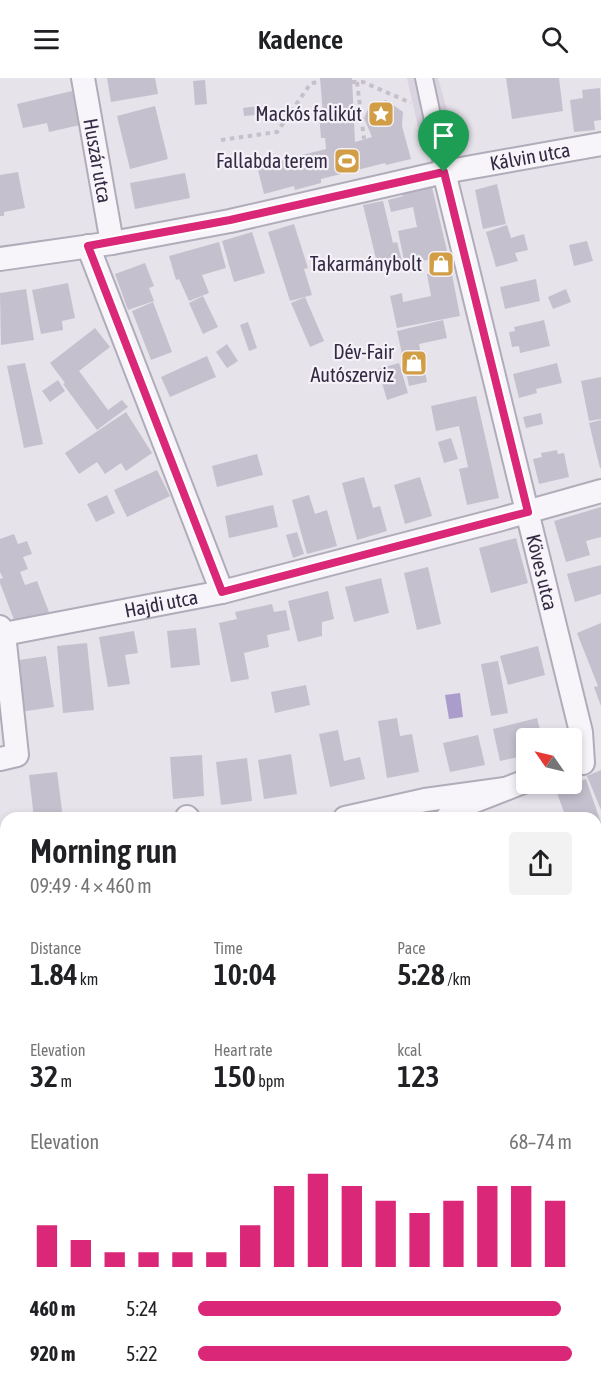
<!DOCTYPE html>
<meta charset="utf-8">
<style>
:root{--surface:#fff;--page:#f2f2f2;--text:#202124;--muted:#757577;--accent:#db2777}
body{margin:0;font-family:"Asap Condensed",sans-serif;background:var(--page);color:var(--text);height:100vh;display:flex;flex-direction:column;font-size:22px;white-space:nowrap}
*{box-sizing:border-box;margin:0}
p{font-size:20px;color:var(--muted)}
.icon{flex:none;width:33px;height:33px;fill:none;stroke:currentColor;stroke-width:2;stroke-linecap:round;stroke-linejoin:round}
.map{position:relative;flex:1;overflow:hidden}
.side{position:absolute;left:0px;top:734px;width:602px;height:578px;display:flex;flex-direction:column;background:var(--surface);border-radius:18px 18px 0 0;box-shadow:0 3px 9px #0003}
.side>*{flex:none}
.needle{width:39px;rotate:304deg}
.controls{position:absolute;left:516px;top:650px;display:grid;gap:12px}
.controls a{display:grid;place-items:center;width:66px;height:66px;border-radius:6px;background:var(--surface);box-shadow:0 3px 9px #0003;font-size:30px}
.pin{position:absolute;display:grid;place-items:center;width:51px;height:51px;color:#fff;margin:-62px -26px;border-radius:50% 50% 50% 0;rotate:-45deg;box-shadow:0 0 6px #0007}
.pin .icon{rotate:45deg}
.round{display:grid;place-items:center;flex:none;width:63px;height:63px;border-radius:6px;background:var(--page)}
.overview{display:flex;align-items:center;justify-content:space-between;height:102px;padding:0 30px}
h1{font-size:33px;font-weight:600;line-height:45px}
.stats{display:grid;grid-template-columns:repeat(3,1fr);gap:9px;height:102px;padding:6px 30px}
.stats div{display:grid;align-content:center}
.stats b{font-size:30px;font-weight:600}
.stats small{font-size:16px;font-weight:400}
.stats p{font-size:16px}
.chart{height:168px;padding:12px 30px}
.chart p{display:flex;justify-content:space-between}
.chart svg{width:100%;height:108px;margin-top:6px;stroke:var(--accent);stroke-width:6}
ul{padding:0 30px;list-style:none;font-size:20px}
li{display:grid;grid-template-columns:96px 72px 1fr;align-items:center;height:45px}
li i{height:15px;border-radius:8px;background:var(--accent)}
header{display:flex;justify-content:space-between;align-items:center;height:78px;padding:0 30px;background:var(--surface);font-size:27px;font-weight:600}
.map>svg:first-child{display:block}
</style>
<header><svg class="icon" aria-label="menu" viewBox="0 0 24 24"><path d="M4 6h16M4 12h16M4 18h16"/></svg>Kadence<svg class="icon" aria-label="search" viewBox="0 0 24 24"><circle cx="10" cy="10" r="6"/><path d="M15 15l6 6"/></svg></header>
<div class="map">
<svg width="601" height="1310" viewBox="0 0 601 1310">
<rect width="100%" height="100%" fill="#e6e3eb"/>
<polygon fill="#d9d4e0" points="407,0 438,0 457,68 424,75"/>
<g fill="#c3d5cd">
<polygon points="6,1039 6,1158 0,1161 0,1040"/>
<polygon points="0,1240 6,1250 6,1305 38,1305 41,1310 0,1310"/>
</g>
<polygon fill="#ab9dcb" points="460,615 463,639 449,641 445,617"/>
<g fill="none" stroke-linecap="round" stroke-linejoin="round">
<g stroke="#ab9dcb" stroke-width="6">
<polyline points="596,791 601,791"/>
<polyline points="0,849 6,847"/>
</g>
</g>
<g fill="#c5c0ce">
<polygon points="107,0 155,0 158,16 111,24"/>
<polygon points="320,0 352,0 355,64 372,59 364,40 370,27 386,22 403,34 402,48 411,81 386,87 385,85 321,101 321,105 295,112 294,108 264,116 257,88 326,71 325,60 321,60 319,36 323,36"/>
<polygon points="506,0 559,0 563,33 512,41"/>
<polygon points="205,2 207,26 195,27 193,3"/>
<polygon points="600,10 601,42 594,43 595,52 574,54 570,22 583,20 582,12"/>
<polygon points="72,13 80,47 49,54 47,45 23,50 17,26"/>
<polygon points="265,27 267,36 244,38 243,30"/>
<polygon points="155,28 168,81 130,91 117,38"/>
<polygon points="18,94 25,130 4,134 4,138 0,138 0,97"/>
<polygon points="185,95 190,120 135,131 130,105"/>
<polygon points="431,105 448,177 405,187 398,153 417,149 413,129 391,134 388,122 403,118 402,112"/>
<polygon points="497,106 506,146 483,151 475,112"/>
<polygon points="383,123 393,165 397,164 402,183 378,189 363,127"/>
<polygon points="294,146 308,190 304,191 312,217 290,223 268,154"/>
<polygon points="507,147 511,160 524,156 528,172 515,175 518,183 496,189 486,154"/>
<polygon points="252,154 265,195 234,204 222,163"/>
<polygon points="587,163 593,183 574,188 569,167"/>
<polygon points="219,164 226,190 202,197 209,215 189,223 179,201 176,202 169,178"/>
<polygon points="145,185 154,208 149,210 154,223 128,232 115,196"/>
<polygon points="451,191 460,238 397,250 390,218 402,215 403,224 431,218 427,196"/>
<polygon points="536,201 540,223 505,231 500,209"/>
<polygon points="68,205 75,240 62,243 63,252 41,256 32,212"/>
<polygon points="26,211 34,262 1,267 0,215"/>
<polygon points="566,211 571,224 553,231 548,219"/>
<polygon points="203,218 218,249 203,256 189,225"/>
<polygon points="305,219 324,263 310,269 291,225"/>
<polygon points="153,224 172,274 151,282 132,233"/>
<polygon points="443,242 447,260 419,266 427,304 409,308 397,253"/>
<polygon points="544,242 550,268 520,275 519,268 512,269 509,254 515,253 514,249"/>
<polygon points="248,244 257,270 249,273 240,247"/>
<polygon points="95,250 110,269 79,293 108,332 122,322 128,329 97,352 63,306 65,305 50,285"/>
<polygon points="227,266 238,283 227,290 216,274"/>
<polygon points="207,278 216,299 170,319 161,299"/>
<polygon points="25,285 43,366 24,370 7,288"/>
<polygon points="399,285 408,315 387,322 378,291"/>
<polygon points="557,285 562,305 536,311 537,315 519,320 513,296"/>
<polygon points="601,299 601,341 589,343 581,303"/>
<polygon points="58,302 65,313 50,324 42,313"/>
<polygon points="476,318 499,420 467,427 459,391 468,389 459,348 436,353 431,328"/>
<polygon points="126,334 152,375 126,393 121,385 105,396 97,384 79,396 65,375"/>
<polygon points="541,335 543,346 526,350 523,339"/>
<polygon points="601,342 601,390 600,390 589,345"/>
<polygon points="451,360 458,381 444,385 438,364"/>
<polygon points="557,372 558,376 564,375 569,399 539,406 533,381 542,379 541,375"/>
<polygon points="257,376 263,397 217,409 212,388"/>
<polygon points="157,392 170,418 127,439 114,412"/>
<polygon points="364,399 373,430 380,428 387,453 357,462 342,405"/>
<polygon points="420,399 432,438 405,446 394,407"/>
<polygon points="107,417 115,435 96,444 87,426"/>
<polygon points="309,417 315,436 327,432 337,468 307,476 292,422"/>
<polygon points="273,427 278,449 229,460 225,438"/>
<polygon points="601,429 601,459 586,463 590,477 566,484 554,443"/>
<polygon points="297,454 304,476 293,480 286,457"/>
<polygon points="14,456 18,466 27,463 32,476 23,479 28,491 20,494 25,507 37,503 49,534 16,547 0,505 0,501 3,500 0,494 0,461"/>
<polygon points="516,460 528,505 491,515 479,470"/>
<polygon points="601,487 601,516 575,524 567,496"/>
<polygon points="428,489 441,546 417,552 404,495"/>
<polygon points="381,500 389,535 354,544 345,509"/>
<polygon points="328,513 334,541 322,544 322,558 298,564 288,523"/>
<polygon points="272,526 274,534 286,532 290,552 267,557 269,569 244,575 249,601 231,604 219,545 237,541 235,534"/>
<polygon points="601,545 601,628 594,609 598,608 577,555"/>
<polygon points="196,550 200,587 171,590 167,553"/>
<polygon points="134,553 138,575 125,577 130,606 108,609 99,559"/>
<polygon points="87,565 94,632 63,635 57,568"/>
<polygon points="538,568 545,597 508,607 500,578"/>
<polygon points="46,578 54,629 20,634 13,583"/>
<polygon points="498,583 508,635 491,638 481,586"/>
<polygon points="306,607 310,627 275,635 271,614"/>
<polygon points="397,640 400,658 412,656 419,694 387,700 378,643"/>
<polygon points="537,640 542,660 526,660 526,677 500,683 493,651"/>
<polygon points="338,652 344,683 360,679 365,701 330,709 319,656"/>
<polygon points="478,657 485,687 450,694 443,665"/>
<polygon points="291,676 297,716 264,721 258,682"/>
<polygon points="202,677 204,718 173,721 170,679"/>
<polygon points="247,680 252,723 221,727 216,684"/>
<polygon points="601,692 601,732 587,698"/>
<polygon points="57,694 63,740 34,740 29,697"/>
<polygon points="586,701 601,745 601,776 596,778 596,740 566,740 556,712"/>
<polygon points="596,931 601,932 601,945 596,944"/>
<polygon points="596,1002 601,1003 600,1041 596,1040"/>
<polygon points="6,1268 6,1305 27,1305 30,1310 0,1310 0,1271"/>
<polygon points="80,1305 115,1305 118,1310 82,1310"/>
<polygon points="241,1305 260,1305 259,1310 240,1310"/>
</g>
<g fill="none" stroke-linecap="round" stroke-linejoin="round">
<defs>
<polyline id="pedestrian" points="424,0 444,94"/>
<g id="minor">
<path id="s1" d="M83,0L112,165"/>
<path id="s2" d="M444,94L581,654L583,685"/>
<polyline points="88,168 222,514"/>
<path id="s3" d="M0,181L112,165L230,143L444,94L601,66"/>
<polyline points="0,549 4,556 17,677 0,681"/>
<path id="s4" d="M4,556L222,514L498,442L601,413"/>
<polyline points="187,739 188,740"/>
<polyline points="345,740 425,722 505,711"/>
<polyline points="447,740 457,730 526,703"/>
<polyline points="596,967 601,969"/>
<polyline points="0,1032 6,1031"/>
<polyline points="0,1204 6,1216"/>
<polyline points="53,1305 56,1310"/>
<polyline points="372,1305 397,1310"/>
<polyline points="295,1310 295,1305"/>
</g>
</defs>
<use href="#pedestrian" stroke="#b1acb9" stroke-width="20"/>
<use href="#minor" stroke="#b1acb9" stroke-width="26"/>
<g stroke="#c5c0ca" stroke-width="4" stroke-dasharray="4.5 4.5" stroke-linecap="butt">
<polyline points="352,4 363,4 411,25"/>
<polyline points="357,4 364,61"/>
<polyline points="221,62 277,54 311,5 320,4"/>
</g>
<use href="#pedestrian" stroke="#f7f5f9" stroke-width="16"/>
<use href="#minor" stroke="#f7f5f9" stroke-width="22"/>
</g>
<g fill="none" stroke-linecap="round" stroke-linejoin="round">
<defs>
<polygon id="route" points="444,94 528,434 222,514 88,168 230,142"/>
</defs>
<use href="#route" stroke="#fff" stroke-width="12"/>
<use href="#route" stroke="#db2777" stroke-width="8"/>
</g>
<defs>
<symbol id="sight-square" viewBox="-11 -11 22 22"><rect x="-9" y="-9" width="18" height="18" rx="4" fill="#d19e46" stroke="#f4f2f8"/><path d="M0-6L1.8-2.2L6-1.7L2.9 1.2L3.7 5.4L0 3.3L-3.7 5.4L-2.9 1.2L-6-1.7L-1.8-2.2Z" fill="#fff"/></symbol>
<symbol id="stadium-square" viewBox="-11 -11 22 22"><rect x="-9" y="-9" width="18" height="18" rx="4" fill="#d19e46" stroke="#f4f2f8"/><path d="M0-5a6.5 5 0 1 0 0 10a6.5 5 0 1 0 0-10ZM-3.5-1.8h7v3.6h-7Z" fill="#fff"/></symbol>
<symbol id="shop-square" viewBox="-11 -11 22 22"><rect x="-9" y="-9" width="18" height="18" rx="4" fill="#d19e46" stroke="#f4f2f8"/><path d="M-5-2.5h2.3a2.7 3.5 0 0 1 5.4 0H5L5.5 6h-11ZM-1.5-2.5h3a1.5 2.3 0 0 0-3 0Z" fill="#fff"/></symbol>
</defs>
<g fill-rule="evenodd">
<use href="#sight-square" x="366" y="21" width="30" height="30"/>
<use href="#stadium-square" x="332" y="68" width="30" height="30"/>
<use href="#shop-square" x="426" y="171" width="30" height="30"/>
<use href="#shop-square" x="399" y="270" width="30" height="30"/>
</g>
<g text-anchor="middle" stroke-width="4.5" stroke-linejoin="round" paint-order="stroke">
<g font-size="20" fill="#352a44" stroke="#f4f2f8" text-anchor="end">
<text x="362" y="43">Mackós falikút</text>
<text x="328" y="90">Fallabda terem</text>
<text x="422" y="193">Takarmánybolt</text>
<text x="394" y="281">Dév-Fair<tspan x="394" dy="23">Autószerviz</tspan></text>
</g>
<g font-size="20" fill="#352a44" stroke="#f4f2f8">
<text dy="7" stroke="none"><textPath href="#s3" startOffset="540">Kálvin utca</textPath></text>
<text dy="7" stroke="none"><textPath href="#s1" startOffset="84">Huszár utca</textPath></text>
<text dy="7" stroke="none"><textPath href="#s2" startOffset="412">Köves utca</textPath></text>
<text dy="7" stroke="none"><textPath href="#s4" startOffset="160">Hajdi utca</textPath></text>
</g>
</g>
</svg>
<div class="controls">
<a><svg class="needle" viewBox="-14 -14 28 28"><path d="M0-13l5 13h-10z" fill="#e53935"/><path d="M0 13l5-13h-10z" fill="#757577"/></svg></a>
</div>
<div class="pin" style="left:444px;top:94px;background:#1e9e55"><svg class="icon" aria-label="arrive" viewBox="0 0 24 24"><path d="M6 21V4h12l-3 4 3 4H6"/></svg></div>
<section class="side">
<div class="overview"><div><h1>Morning run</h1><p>09:49 · 4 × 460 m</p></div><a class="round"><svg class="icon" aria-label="share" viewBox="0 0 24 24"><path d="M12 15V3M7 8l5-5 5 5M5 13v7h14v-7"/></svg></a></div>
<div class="stats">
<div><p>Distance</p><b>1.84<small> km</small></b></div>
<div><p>Time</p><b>10:04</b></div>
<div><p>Pace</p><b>5:28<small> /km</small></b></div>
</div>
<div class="stats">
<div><p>Elevation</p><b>32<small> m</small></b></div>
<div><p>Heart rate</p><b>150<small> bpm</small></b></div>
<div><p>kcal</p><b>123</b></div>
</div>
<div class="chart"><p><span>Elevation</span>68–74 m</p>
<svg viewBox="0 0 160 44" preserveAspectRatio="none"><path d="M5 44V27M15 44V33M25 44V38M35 44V38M45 44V38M55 44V38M65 44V27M75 44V11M85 44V6M95 44V11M105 44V17M115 44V22M125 44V17M135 44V11M145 44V11M155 44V17"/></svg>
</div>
<ul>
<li><b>460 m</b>5:24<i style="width:97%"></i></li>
<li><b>920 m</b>5:22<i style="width:100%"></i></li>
</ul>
</section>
</div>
